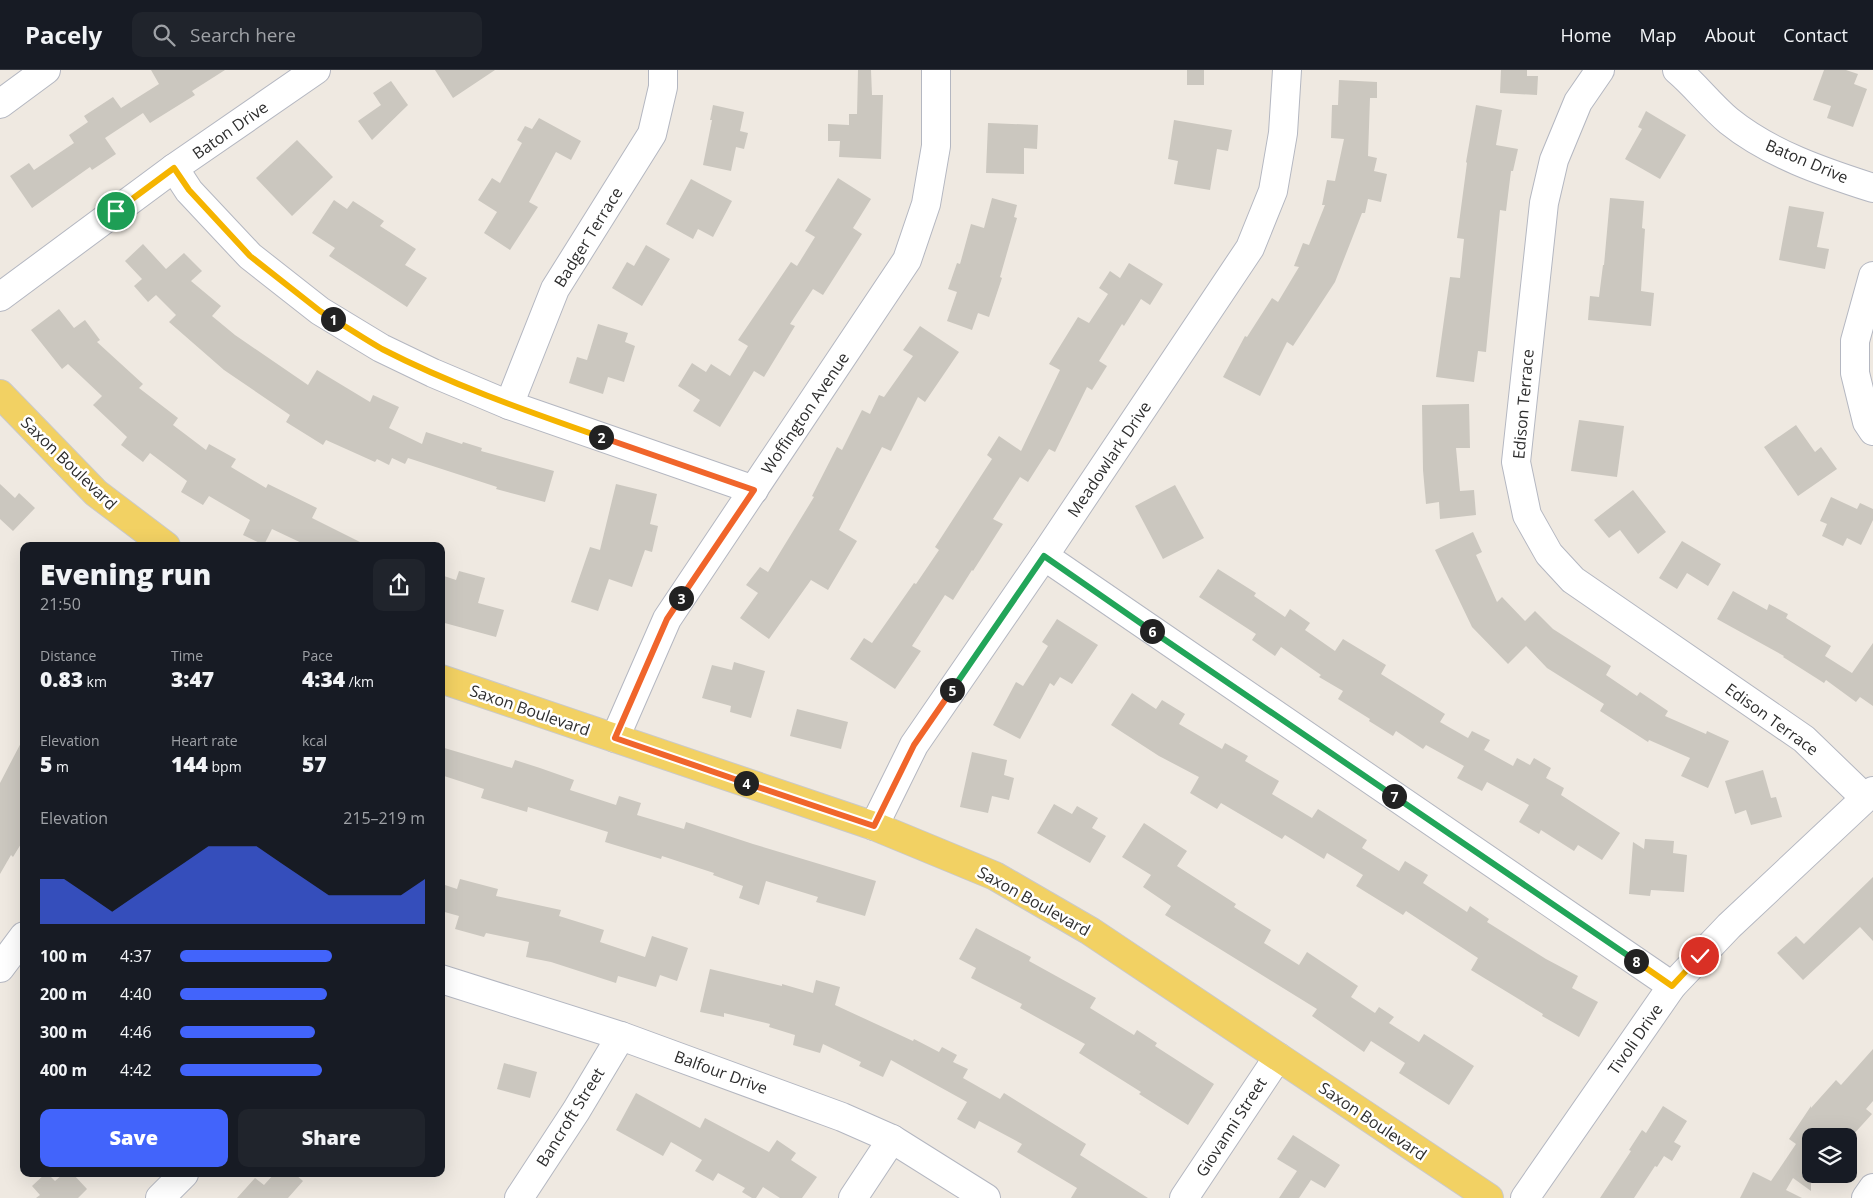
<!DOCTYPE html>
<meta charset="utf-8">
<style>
:root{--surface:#171b24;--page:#20242c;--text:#f1f3f6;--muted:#9ea1a6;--line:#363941;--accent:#4264fb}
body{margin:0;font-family:"Open Sans",sans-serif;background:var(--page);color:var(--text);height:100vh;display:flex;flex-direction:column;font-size:19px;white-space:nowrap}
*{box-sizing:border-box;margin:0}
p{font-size:16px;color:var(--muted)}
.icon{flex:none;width:28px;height:28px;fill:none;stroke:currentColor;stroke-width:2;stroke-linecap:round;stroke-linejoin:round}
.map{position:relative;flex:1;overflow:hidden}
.side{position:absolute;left:20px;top:472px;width:425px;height:635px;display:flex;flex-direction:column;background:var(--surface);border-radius:10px;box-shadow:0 5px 20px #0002}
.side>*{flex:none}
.tools{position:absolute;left:1802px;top:1058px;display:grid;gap:10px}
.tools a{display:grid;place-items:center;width:55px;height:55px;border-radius:10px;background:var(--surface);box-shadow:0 5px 20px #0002;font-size:25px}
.pin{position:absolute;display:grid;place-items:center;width:42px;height:42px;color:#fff;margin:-21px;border:2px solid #fff;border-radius:50%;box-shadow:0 1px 5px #0007}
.km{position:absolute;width:25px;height:25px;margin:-12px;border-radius:50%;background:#222;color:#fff;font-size:14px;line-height:25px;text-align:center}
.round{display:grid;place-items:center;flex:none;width:52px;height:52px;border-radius:10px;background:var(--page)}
.headline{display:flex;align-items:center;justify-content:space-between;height:85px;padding:0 20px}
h1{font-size:28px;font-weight:800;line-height:38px}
.figures{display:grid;grid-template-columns:repeat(3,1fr);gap:8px;height:85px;padding:5px 20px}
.figures div{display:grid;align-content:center}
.figures b{font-size:21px;font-weight:800}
.figures small{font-size:14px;font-weight:400}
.figures p{font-size:14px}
.chart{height:140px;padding:10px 20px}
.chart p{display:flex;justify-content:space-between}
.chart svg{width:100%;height:90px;margin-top:5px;fill:var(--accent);opacity:.7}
.cta{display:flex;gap:10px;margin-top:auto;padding:10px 20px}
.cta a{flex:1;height:58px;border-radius:10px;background:var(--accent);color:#fff;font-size:20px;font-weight:800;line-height:58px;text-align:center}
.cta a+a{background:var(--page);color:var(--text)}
ul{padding:0 20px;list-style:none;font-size:16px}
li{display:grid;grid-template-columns:80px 60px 1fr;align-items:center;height:38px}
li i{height:12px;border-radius:6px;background:var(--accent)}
header{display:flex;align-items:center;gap:30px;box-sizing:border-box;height:70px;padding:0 25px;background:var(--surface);border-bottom:1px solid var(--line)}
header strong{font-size:24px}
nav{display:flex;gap:28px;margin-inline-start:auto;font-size:18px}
.search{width:350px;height:45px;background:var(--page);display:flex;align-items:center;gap:12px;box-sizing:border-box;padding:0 18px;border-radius:10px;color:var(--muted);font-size:19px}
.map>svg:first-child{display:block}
</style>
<header>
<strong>Pacely</strong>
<div class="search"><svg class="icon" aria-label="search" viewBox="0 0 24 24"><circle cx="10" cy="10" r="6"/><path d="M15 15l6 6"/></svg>Search here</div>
<nav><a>Home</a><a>Map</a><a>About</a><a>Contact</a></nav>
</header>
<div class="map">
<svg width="1873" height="1128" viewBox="0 0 1873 1128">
<rect width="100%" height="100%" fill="#efe9e1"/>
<g fill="#cbc7bf">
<polygon points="151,0 225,0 192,21 195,25 150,53 143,43 105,68 116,84 92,100 90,97 32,138 10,106 29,93 34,100 74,73 69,65 88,52 84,46 113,27 121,38 159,14"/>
<polygon points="435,0 495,0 453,28"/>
<polygon points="858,0 871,0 872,25 883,25 881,89 839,87 840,71 828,71 828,54 849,55 849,44 857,44"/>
<rect x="1187" y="0" width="17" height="15"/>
<polygon points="1501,0 1527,0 1527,6 1538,6 1537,25 1500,23"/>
<polygon points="1824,0 1846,0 1858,4 1854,14 1867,19 1853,57 1827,48 1831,36 1813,30"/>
<polygon points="1339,10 1377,12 1377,28 1370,28 1368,86 1377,88 1374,101 1387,104 1381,132 1368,129 1365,143 1362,143 1335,212 1293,276 1287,272 1260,326 1223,307 1245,266 1247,267 1272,228 1278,232 1299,197 1294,196 1303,173 1309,175 1325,135 1322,135 1327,110 1335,111 1344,69 1331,68 1332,35 1338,35"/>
<polygon points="391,11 408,35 372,70 358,51 381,35 373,23"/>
<polygon points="713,35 744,42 740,61 748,63 744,79 736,77 731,101 703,95 712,50 710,50"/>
<polygon points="1476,35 1502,40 1496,75 1518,79 1513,101 1511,101 1506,141 1500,140 1486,282 1478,281 1474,312 1436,307 1450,207 1460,208 1464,169 1457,168 1467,93 1466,92"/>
<polygon points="1646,41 1686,65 1660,109 1625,89 1642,59 1638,57"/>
<polygon points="539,48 581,71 571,90 556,82 529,132 538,137 510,180 484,163 497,142 478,130 492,108 500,113 522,73 517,70 525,56 532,59"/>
<polygon points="1174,50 1232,60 1228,81 1217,79 1210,120 1174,114 1178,91 1168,89"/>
<polygon points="988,53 1038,55 1037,79 1024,78 1024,104 986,103"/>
<polygon points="297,70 333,107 292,146 256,108"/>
<polygon points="838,108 871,129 853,158 862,164 823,225 813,219 790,254 795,256 764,307 754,301 720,357 693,341 700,330 678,316 692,293 706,302 711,294 730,306 748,276 738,270 791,192 797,196 815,167 805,161"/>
<polygon points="691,109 732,131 713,167 698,159 693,169 666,154"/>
<polygon points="992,128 1017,135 1014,147 1017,148 1000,207 1002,208 989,247 978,243 972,260 947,251 957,222 948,219 957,193 960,194 971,154 984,158"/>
<polygon points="1610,128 1644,131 1642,158 1645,159 1641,221 1654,223 1651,256 1588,250 1590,226 1599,227 1603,195 1604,195"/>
<polygon points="334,130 347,139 353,131 384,151 380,156 416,179 405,195 427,208 407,237 329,186 335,178 312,163"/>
<polygon points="1789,136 1824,142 1817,177 1829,179 1825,199 1779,190"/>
<polygon points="143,174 166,199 184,183 202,201 191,211 221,236 212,246 235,265 308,315 317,300 370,332 373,325 399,337 389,358 422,374 426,362 462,374 463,372 482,378 481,381 554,401 545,432 496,419 497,417 408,388 405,394 392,388 389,395 377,389 375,392 326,370 323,375 286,352 290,345 224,300 169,252 176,245 156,225 148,232 134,216 142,209 125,191"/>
<polygon points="646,175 670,189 642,236 612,218 627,192 634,196"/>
<polygon points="1129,193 1163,214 1150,235 1141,229 1124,256 1122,254 1099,291 1107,296 1092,320 1087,317 1055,382 1049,379 1028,412 1020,407 993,449 1003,454 973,501 972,500 953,530 945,525 912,576 921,581 895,619 850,589 864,568 872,573 914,513 916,514 939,480 935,477 992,389 987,385 999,366 1021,381 1060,300 1049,294 1078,247 1089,253 1108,224 1099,218 1110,201 1120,208"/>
<polygon points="59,239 74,258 85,250 100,270 97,272 143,314 139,318 178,348 173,355 206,380 209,374 236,389 231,397 266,418 268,414 317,438 312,448 368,476 308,476 272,459 264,475 243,465 250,450 209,426 203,435 181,422 187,411 150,383 143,392 121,375 127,367 93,335 102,326 68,294 62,299 31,260"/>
<polygon points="598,254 628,263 625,272 635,276 624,312 608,307 603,324 569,313 577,287 587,290"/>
<polygon points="920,256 959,282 925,332 918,327 891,381 882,377 839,460 857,471 828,520 811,510 769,569 740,548 758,523 746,515 760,497 768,502 814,427 812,426 837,377 842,380 862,340 870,344 879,325 884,327 913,286 903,280"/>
<polygon points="1469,334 1470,378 1456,378 1460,421 1474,420 1476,445 1440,449 1439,432 1426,434 1423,400 1422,335"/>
<polygon points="1579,350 1624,356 1617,407 1571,401"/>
<polygon points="1796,355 1815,382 1821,377 1837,399 1798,426 1764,377"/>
<polygon points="0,414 15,428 19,423 35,438 13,461 0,449"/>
<polygon points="616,414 657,424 650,454 658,456 652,482 645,480 632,517 609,509 598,541 571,532 590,477 600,480"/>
<polygon points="1175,415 1204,468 1163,489 1135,436"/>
<polygon points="1633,420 1666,462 1638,484 1620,460 1609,468 1594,450"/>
<polygon points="1831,427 1857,439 1860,433 1873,439 1873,450 1861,475 1847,468 1843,476 1822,466 1827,454 1820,451"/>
<polygon points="1473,462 1482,482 1476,485 1497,532 1502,527 1525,551 1535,541 1553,559 1611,596 1606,605 1637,626 1640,622 1668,641 1665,646 1706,664 1707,661 1729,671 1708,718 1681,706 1690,688 1649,670 1648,672 1600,641 1604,634 1547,598 1526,576 1508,594 1472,557 1435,480"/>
<polygon points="1682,471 1721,494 1708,516 1687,503 1677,519 1659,508"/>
<polygon points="1218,499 1256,523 1254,526 1285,547 1290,539 1310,553 1305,560 1335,581 1343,569 1386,595 1381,604 1445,644 1440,652 1468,668 1472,661 1490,670 1484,680 1513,696 1517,688 1530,695 1534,688 1551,698 1546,708 1564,718 1561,725 1620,763 1602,790 1578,775 1574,781 1541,760 1539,764 1519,752 1529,735 1487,712 1482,721 1457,708 1464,696 1426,675 1423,679 1396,661 1393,666 1369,651 1370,649 1338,629 1343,621 1319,607 1321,605 1281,577 1275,586 1252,570 1256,564 1199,527"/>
<polygon points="459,501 485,508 478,533 504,540 496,567 441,552 441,505 456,510"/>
<polygon points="1733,521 1767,540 1769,534 1788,544 1786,548 1831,576 1825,586 1852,603 1873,573 1873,636 1860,627 1856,632 1826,610 1824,613 1783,587 1784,586 1717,549"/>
<polygon points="1057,549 1098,575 1072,614 1060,607 1054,616 1050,613 1020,669 993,655 1016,612 1023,616 1048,576 1042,572"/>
<polygon points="734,592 765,601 751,648 730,642 731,636 702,628 712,595 732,600"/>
<polygon points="1132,623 1156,639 1162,630 1185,644 1179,654 1222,679 1225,673 1248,686 1245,691 1279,711 1272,724 1312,748 1318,739 1367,770 1362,778 1399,801 1405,791 1428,805 1423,813 1467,842 1470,836 1489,849 1487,852 1546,889 1578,906 1572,918 1598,932 1579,967 1542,946 1543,944 1471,900 1478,888 1406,841 1403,845 1356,816 1363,805 1327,783 1324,789 1285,765 1282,769 1221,733 1217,739 1190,723 1199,707 1159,686 1111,655"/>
<polygon points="797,639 848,652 841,679 790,666"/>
<polygon points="24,667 24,769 13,787 11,785 0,804 0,713"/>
<polygon points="441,677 512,698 515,690 540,698 574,710 570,720 616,735 619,726 641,733 637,745 684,759 686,752 753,774 876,811 865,846 816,832 818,827 766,811 759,835 739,828 743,816 713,805 714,803 662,786 661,789 605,772 608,762 528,737 527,742 481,728 484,719 441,705"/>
<polygon points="972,682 1007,690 1004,705 1014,708 1009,730 992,726 988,743 960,737"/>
<polygon points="1763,700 1771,728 1776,727 1782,747 1751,755 1746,740 1735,744 1725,711"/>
<polygon points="1054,734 1072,744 1077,736 1098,748 1092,758 1106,766 1090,793 1037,763"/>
<polygon points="1144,753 1187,781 1177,796 1236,834 1234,837 1271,860 1264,873 1299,895 1307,882 1358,916 1351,927 1375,943 1379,937 1394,947 1389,953 1419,972 1424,964 1474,996 1449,1035 1399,1003 1405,993 1371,971 1364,982 1312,946 1317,939 1165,845 1171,836 1143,817 1151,805 1122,787"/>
<polygon points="1645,769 1674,771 1673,783 1687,785 1684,822 1651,820 1650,826 1629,824 1633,772 1644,779"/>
<polygon points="1873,807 1873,871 1860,857 1803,910 1777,883 1796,866 1804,874"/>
<polygon points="460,809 498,819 496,826 561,840 559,846 604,860 600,872 645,887 652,866 688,878 677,911 660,905 656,917 618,906 616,913 551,892 526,887 529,872 486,863 484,867 455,859 459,846 441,841 441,829 445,815 457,819"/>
<polygon points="976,858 1031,887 1029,891 1096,928 1090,938 1134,965 1137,960 1157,973 1155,976 1214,1014 1188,1055 1139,1024 1141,1022 1079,983 1085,974 1020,938 1022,934 971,908 976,898 959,889"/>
<polygon points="710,899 782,916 782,914 813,923 816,910 840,917 835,935 913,971 914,969 939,982 942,977 957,985 953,992 968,999 963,1008 1000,1029 1004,1023 1086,1074 1080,1085 1148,1128 1071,1128 1077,1118 1017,1082 1022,1074 979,1051 975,1059 957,1049 967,1032 891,990 883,1007 859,996 861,992 823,974 820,983 793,975 795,965 769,957 770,954 724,943 724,947 700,942"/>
<polygon points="1873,979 1873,1031 1866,1039 1872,1044 1852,1066 1811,1066 1811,1121 1793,1108 1786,1120 1802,1128 1740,1128 1753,1102 1771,1111 1796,1074 1789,1069 1811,1036 1811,1038 1836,1010 1841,1015"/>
<polygon points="504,993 537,1002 530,1028 497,1019"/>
<polygon points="636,1023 700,1058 705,1048 769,1082 777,1070 796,1083 791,1090 817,1107 802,1128 780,1128 763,1117 756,1128 752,1128 742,1122 745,1118 718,1103 713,1111 695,1101 702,1090 671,1072 663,1086 616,1060"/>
<polygon points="1663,1036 1687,1051 1674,1072 1681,1076 1672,1091 1664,1086 1657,1097 1655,1096 1634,1128 1600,1128 1631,1081 1629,1080 1642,1060 1646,1063"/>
<polygon points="1293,1065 1340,1095 1325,1118 1311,1110 1299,1128 1279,1128 1297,1101 1277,1089"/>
<polygon points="45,1104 48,1104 55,1111 63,1104 73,1104 87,1119 78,1128 36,1128 40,1125 32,1116"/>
<polygon points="274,1104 295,1104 303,1111 288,1128 237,1128 255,1108 264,1115"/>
</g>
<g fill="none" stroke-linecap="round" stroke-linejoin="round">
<defs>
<g id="minor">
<polyline points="1600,0 1578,32 1554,90 1544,133 1516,392 1527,445 1549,484 1573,510 1804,669 1865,728"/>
<path d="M1677,0C1695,15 1710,35 1729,51C1770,84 1823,102 1873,118"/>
<polyline points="0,34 46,0"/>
<polyline points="174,98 189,121 250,186 320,241 381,278 433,303 509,335 754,420"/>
<polyline points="1873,206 1855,271 1855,303 1867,352 1873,361"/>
<polyline points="0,227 174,98 316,0"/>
<polyline points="509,335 555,219 652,64 663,17 663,0"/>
<polyline points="1044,486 1672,916"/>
<polyline points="615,668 667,549 907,190 926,134 936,76 936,0"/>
<polyline points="874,756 914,675 1044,486 1250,178 1273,121 1283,63 1287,0"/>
<polyline points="0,898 24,866"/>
<polyline points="441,909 621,966 842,1047 892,1069 986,1128"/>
<polyline points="160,1128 184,1104"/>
<polyline points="519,1128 576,1041 621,966"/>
<polyline points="853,1128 892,1069"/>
<polyline points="1184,1128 1278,987"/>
<polyline points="1525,1128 1672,916 1729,856 1873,721"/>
<polyline points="1866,1128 1873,1118"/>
</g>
<g id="major">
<polyline points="0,324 96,423 166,476"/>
<polyline points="441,609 874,756 995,806 1090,861 1489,1128"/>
</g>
</defs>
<use href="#minor" stroke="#b4b7c1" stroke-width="30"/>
<use href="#major" stroke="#c9c9c9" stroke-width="30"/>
<use href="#minor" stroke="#fff" stroke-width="28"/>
<use href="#major" stroke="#f2d163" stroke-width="28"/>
</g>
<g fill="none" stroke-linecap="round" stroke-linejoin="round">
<defs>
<polyline id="split-1" points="116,141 174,98 189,120 250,186 320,241 333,249"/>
<path id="split-2" d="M333,249C350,259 366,270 382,279C452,315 527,341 601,367"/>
<polyline id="split-3" points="601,367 754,420 681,528"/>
<polyline id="split-4" points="681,528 667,549 615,668 746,713"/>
<polyline id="split-5" points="746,713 874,756 914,675 952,620"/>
<polyline id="split-6" points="952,620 1044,486 1152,561"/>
<polyline id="split-7" points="1152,561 1394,726"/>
<polyline id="split-8" points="1394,726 1636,891"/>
<polyline id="split-9" points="1636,891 1672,916 1700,886"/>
</defs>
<use href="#split-1" stroke="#fff" stroke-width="10"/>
<use href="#split-2" stroke="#fff" stroke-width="10"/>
<use href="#split-3" stroke="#fff" stroke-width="10"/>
<use href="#split-4" stroke="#fff" stroke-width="10"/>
<use href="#split-5" stroke="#fff" stroke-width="10"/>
<use href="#split-6" stroke="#fff" stroke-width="10"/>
<use href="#split-7" stroke="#fff" stroke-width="10"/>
<use href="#split-8" stroke="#fff" stroke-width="10"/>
<use href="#split-9" stroke="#fff" stroke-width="10"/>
<use href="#split-1" stroke="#f5b400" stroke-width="6"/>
<use href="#split-2" stroke="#f5b400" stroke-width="6"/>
<use href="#split-3" stroke="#f0652b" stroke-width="6"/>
<use href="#split-4" stroke="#f0652b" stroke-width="6"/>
<use href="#split-5" stroke="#f0652b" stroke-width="6"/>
<use href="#split-6" stroke="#22a559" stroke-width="6"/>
<use href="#split-7" stroke="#22a559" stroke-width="6"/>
<use href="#split-8" stroke="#22a559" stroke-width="6"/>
<use href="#split-9" stroke="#f5b400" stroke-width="6"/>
</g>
<g text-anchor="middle" stroke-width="5" stroke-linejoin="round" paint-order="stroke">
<g font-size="16" fill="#2e2e2e" stroke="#fff">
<text transform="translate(230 60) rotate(-35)" y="6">Baton Drive</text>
<text transform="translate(1807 91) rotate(23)" y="6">Baton Drive</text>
<text transform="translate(588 167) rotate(-58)" y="6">Badger Terrace</text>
<text transform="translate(1523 334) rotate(-85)" y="6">Edison Terrace</text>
<text transform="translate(805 343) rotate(-56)" y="6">Woffington Avenue</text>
<text transform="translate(1109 389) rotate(-56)" y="6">Meadowlark Drive</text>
<text transform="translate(69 393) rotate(44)" y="6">Saxon Boulevard</text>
<text transform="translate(530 640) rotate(19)" y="6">Saxon Boulevard</text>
<text transform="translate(1772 649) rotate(36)" y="6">Edison Terrace</text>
<text transform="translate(1034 831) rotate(29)" y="6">Saxon Boulevard</text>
<text transform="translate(1635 969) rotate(-55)" y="6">Tivoli Drive</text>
<text transform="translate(721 1002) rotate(20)" y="6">Balfour Drive</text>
<text transform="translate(570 1047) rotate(-58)" y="6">Bancroft Street</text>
<text transform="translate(1373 1051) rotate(34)" y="6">Saxon Boulevard</text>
<text transform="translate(1231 1057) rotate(-57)" y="6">Giovanni Street</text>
</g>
</g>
</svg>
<div class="tools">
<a><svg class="icon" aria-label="layers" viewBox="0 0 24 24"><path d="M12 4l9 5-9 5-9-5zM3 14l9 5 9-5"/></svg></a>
</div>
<div class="pin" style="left:116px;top:141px;background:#1e9e55"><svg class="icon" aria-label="arrive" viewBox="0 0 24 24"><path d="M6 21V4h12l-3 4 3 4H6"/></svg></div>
<div class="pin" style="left:1700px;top:886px;background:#d93025"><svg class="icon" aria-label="check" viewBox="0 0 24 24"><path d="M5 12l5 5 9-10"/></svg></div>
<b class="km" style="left:333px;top:249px">1</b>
<b class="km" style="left:601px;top:367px">2</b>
<b class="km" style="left:681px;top:528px">3</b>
<b class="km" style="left:746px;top:713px">4</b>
<b class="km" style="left:952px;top:620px">5</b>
<b class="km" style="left:1152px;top:561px">6</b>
<b class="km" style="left:1394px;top:726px">7</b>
<b class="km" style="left:1636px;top:891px">8</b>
<section class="side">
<div class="headline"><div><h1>Evening run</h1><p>21:50</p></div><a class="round"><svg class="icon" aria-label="share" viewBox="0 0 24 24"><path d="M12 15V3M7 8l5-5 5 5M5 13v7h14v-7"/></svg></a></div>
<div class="figures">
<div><p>Distance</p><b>0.83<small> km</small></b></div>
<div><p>Time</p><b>3:47</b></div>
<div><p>Pace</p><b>4:34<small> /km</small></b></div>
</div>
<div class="figures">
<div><p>Elevation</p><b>5<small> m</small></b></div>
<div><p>Heart rate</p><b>144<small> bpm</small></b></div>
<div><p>kcal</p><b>57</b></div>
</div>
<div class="chart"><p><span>Elevation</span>215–219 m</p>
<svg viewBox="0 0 160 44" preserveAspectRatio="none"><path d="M0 44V22L10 22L20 30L30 38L40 30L50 22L60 14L70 6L80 6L90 6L100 14L110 22L120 30L130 30L140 30L150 30L160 22V44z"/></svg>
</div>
<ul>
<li><b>100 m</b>4:37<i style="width:62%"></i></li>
<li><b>200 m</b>4:40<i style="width:60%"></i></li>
<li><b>300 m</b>4:46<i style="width:55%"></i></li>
<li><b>400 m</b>4:42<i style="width:58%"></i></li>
</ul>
<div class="cta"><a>Save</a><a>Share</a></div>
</section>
</div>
